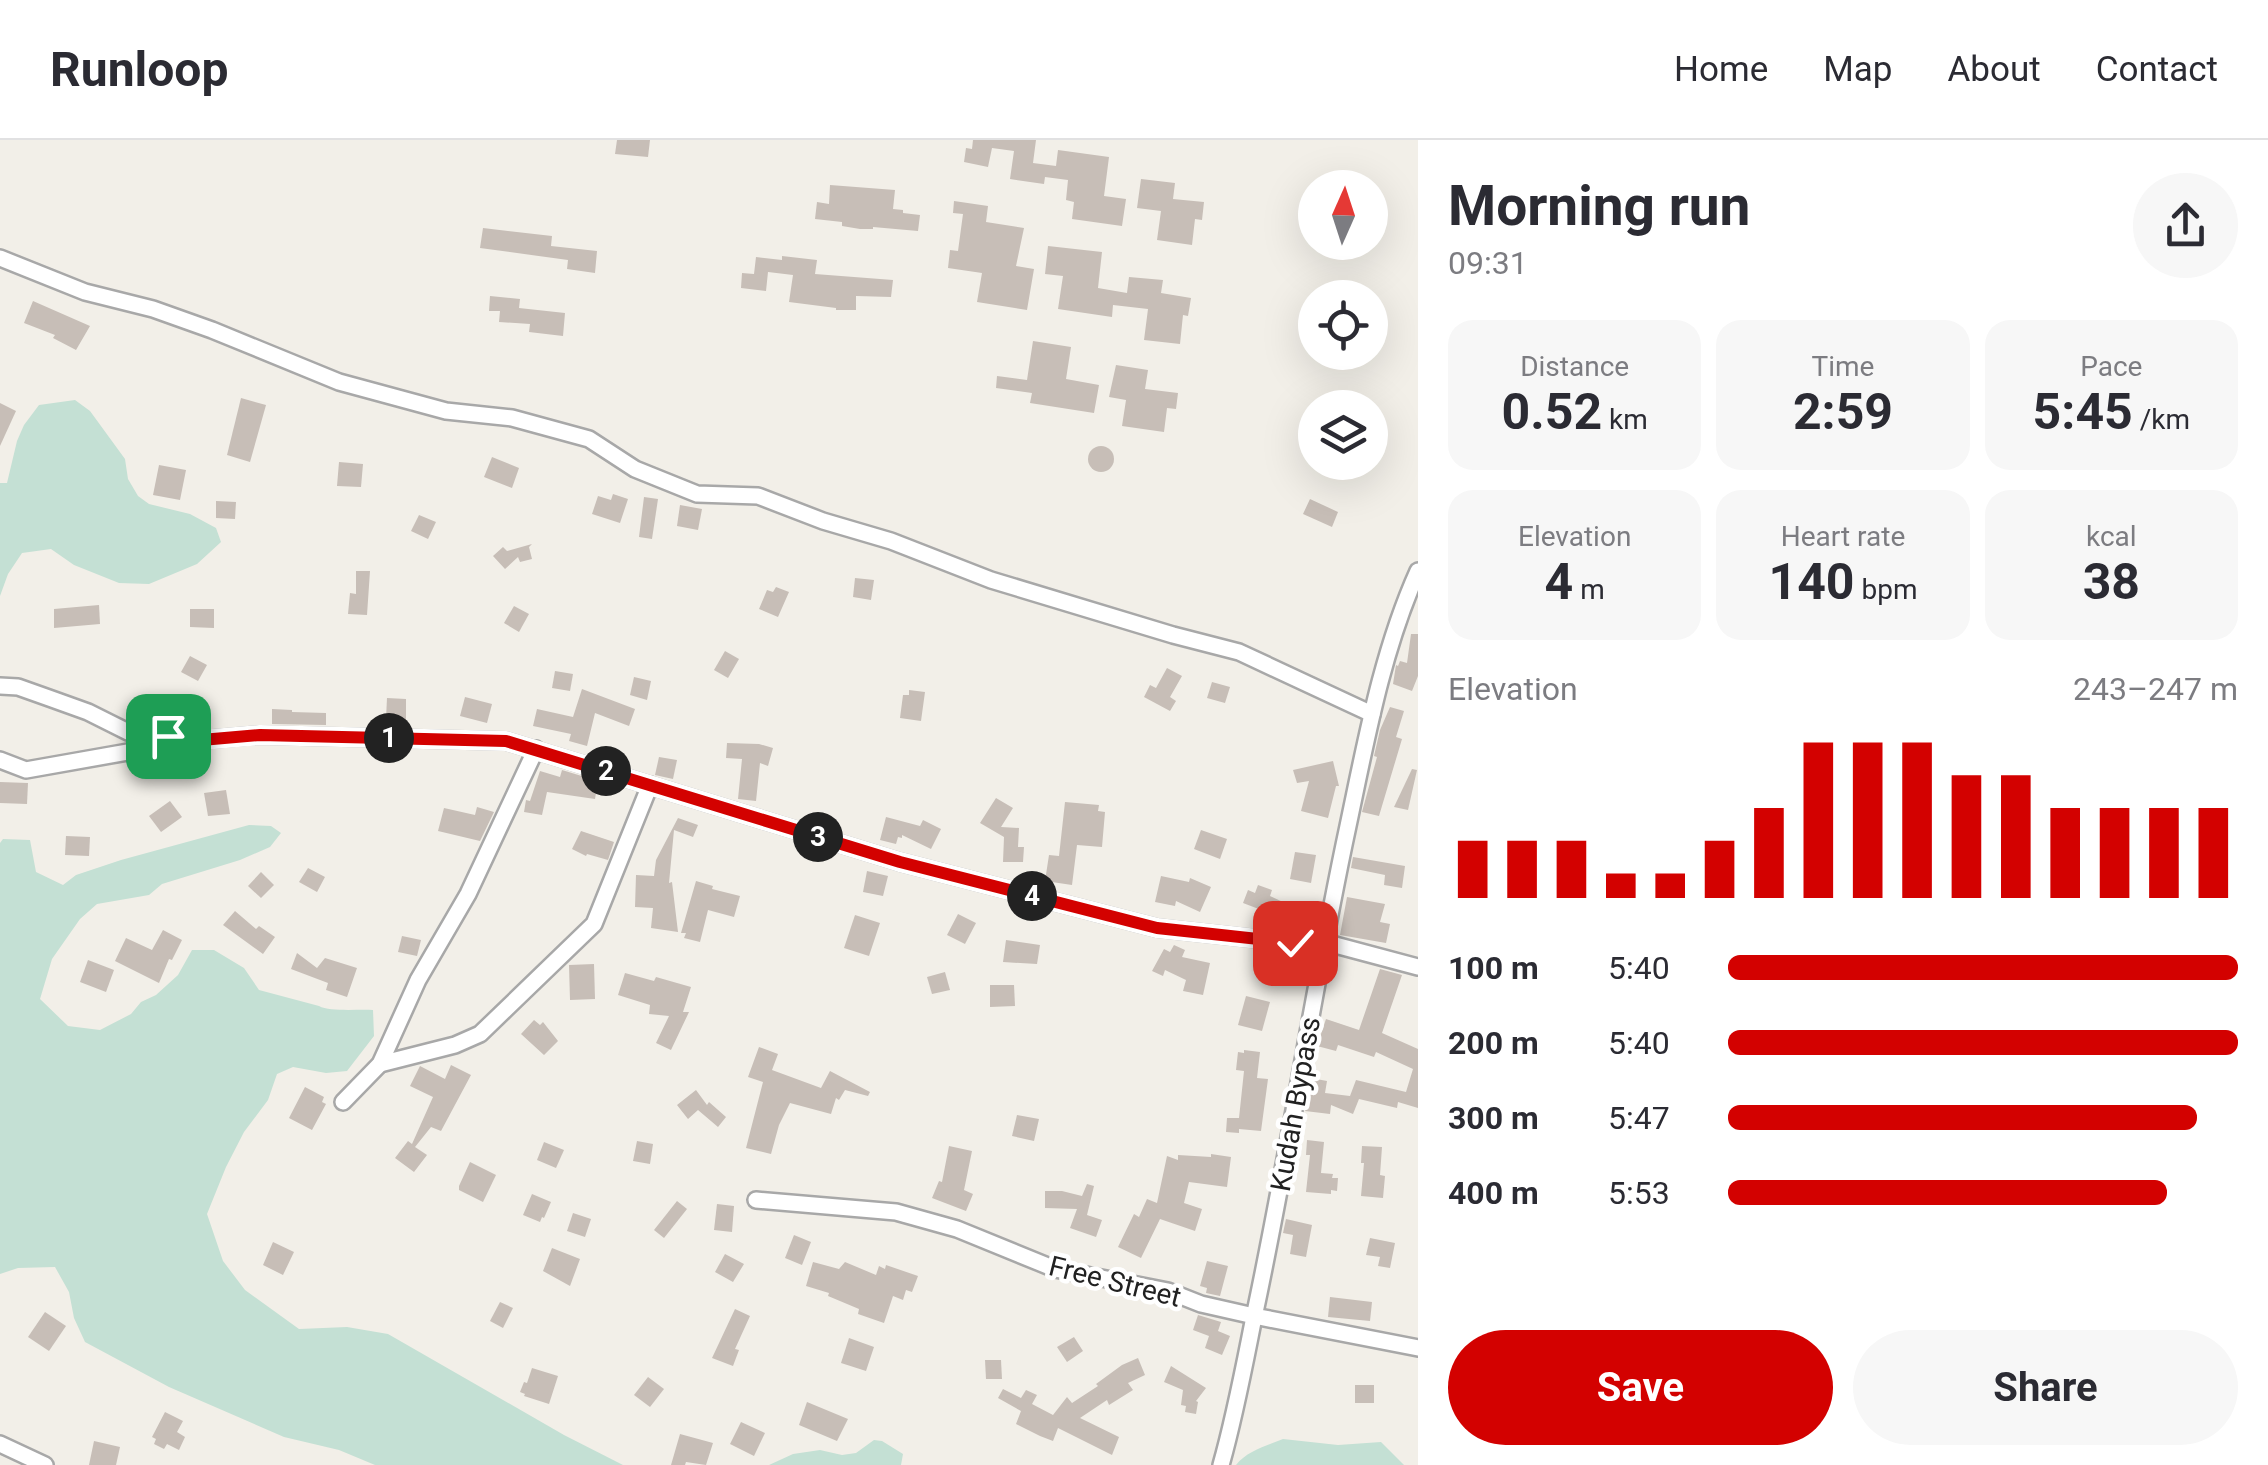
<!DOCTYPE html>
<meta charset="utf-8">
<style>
:root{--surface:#fff;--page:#f7f7f7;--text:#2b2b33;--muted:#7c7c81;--line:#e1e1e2;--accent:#d30100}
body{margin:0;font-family:Roboto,sans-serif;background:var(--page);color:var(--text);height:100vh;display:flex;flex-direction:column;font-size:38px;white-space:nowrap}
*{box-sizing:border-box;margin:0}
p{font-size:32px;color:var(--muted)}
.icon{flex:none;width:55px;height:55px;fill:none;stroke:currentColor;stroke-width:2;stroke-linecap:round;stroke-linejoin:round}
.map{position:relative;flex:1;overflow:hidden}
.side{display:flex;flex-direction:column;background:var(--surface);width:850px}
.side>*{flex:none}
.needle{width:65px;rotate:3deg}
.buttons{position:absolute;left:1298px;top:30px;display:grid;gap:20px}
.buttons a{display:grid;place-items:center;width:90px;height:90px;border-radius:50%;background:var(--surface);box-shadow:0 10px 40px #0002;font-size:50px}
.pin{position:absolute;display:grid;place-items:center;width:85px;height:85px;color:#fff;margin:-42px;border-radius:20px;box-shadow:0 5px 15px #0006}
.km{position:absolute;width:50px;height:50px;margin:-25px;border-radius:50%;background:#222;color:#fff;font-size:28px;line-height:50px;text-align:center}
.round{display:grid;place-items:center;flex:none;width:105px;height:105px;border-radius:52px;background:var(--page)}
.head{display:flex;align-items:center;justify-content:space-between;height:170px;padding:0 30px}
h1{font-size:55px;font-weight:700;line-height:75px}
.figures{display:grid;grid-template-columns:repeat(3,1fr);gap:15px;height:170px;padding:10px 30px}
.figures div{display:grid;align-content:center;border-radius:25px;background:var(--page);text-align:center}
.figures b{font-size:50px;font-weight:700}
.figures small{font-size:28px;font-weight:400}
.figures p{font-size:28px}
.chart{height:280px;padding:20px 30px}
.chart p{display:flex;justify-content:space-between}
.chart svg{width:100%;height:180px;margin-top:10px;stroke:var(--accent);stroke-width:6}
.button{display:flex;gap:20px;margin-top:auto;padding:20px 30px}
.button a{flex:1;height:115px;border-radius:60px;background:var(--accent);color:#fff;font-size:40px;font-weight:700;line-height:115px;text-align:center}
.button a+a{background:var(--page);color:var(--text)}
ul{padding:0 30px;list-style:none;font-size:32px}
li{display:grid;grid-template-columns:160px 120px 1fr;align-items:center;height:75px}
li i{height:25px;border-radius:12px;background:var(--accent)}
header{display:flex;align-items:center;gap:60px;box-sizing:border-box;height:140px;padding:0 50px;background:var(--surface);border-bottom:2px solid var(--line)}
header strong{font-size:48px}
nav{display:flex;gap:55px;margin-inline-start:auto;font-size:35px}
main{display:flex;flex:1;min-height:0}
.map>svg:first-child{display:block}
</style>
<header>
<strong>Runloop</strong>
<nav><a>Home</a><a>Map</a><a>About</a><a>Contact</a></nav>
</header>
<main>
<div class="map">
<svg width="1418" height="1325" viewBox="0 0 1418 1325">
<rect width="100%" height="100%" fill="#f2efe8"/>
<g fill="#c4e0d4">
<polygon points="75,260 90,271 125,319 128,339 138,356 149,364 190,374 216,388 221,402 197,424 149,444 119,443 74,425 51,409 22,413 8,434 0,456 0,343 7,343 17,301 24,285 39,265"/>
<path d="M249,685L271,686L281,693L270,707L240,720L162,744L149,755L97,764L80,779L52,819L40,859L68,886L100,890L131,874L141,862L156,855L178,835L192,810H214L244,828L259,850L319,866C330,872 358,869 373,870L374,896L347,931L326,933L293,927L277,934L268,960L244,992L226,1027L207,1074L223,1121L245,1150L299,1189L347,1187L388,1194L564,1295L623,1325H375L339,1310L284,1297L169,1247L85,1202L74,1178L69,1152L55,1127L18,1128L0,1134V703L3,699L30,700L36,732L63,745L76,735L121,720Z"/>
<path d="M1283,1299L1338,1305L1381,1302L1404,1325H1236C1247,1311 1266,1306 1283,1299Z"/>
<polygon points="874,1300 882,1301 903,1314 901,1325 769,1325 793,1314 820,1310 842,1315 856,1313"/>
</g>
<g fill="#c7beb7">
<polygon points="617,0 650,0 648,17 615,14"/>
<polygon points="973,0 1036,0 1033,23 1056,26 1058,10 1109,17 1104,56 1126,59 1122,86 1072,79 1074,62 1066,60 1068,40 1045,37 1044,44 1010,39 1014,11 992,8 988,27 964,22 966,8 972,9"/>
<polygon points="1141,39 1175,43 1173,59 1204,62 1202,80 1195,79 1192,105 1157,100 1161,71 1137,68"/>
<polygon points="830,45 895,50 893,69 903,70 903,73 920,75 918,91 873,87 873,89 860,89 842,86 842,82 815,79 817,62 829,64"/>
<polygon points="954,61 988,66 986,82 1024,88 1016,126 1034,129 1027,170 977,162 982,133 948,128 950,110 958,111 963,74 953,73"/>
<polygon points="483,88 552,96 551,106 597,111 595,133 567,129 568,120 480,108"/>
<polygon points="1048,106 1102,112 1098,148 1127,153 1129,137 1163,140 1161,153 1191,158 1188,176 1183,175 1180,204 1144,200 1148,169 1113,165 1112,177 1058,169 1063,136 1045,134"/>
<polygon points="782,116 817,120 815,134 893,140 891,157 856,156 856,170 836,170 836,168 789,162 793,135 768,132 766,151 741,148 742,133 754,134 756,117 782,120"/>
<polygon points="490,156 520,159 519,168 565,173 563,196 529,192 530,184 499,182 500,171 489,171"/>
<polygon points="33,161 90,186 76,210 53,198 55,195 24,183"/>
<polygon points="1033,201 1071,207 1066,239 1099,245 1094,273 1030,263 1032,253 996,248 997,236 1027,240"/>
<polygon points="1116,225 1148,230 1145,249 1178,253 1176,269 1167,268 1164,292 1122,286 1126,260 1109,257"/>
<polygon points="241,258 266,265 250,322 227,315"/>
<polygon points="0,263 16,271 0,306"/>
<circle cx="1101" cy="319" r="13"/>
<polygon points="492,317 519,328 512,348 484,337"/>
<polygon points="339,322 363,324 361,347 337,346"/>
<polygon points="159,325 186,330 180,360 153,355"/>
<polygon points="613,354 628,359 620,383 592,374 598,356 611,360"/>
<polygon points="644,357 658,359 652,399 639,397"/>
<polygon points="1310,359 1338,372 1332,387 1303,374"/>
<polygon points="216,361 236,362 235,379 216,378"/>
<polygon points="680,365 702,369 698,390 677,386"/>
<polygon points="419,375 436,382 428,399 411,391"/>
<polygon points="532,404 529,407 532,419 520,422 518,417 505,429 493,416 503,407 507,411"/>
<polygon points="356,431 370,431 367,475 348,474 350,453 356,454"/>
<polygon points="855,438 874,440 871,460 853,457"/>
<polygon points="776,447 789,452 778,477 759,469 767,450 773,452"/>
<polygon points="99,465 100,484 54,488 54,469"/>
<polygon points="514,466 529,474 519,492 504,483"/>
<polygon points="190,469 214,469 214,488 190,487"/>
<polygon points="1411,494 1418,494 1418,536 1412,551 1393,544 1396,525 1398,526 1400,521 1407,523"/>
<polygon points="725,511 739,519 728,538 714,530"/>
<polygon points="190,516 207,525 198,541 181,532"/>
<polygon points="1167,528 1182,536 1170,557 1176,561 1170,571 1144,557 1150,545 1156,548"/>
<polygon points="555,531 573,534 570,551 552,548"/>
<polygon points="634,537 651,541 647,560 630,555"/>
<polygon points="1212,542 1230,547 1225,563 1207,558"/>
<polygon points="582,549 635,569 629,586 595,573 587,606 569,601 571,594 533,586 537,569 573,577"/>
<polygon points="909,550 925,552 921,581 900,578 903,555 909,555"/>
<polygon points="465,557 492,564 487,583 460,576"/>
<polygon points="387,558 406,559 406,580 386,579"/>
<polygon points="1390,567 1404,571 1396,597 1402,599 1379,676 1362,672 1377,617 1374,616 1380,590"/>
<polygon points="145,569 171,569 170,574 190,575 190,590 145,583"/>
<polygon points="272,569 292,570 292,572 326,573 326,585 272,584"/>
<polygon points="727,603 759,604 773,608 768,626 760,623 756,661 738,659 742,619 726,618"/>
<polygon points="659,617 677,620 673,639 655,635"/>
<polygon points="1333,621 1339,646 1336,646 1328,678 1301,671 1309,641 1297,643 1293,630"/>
<polygon points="1412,629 1417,630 1408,670 1394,667"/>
<polygon points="562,630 598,641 595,659 547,652 542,675 524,672 526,660 530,661 540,631 560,637"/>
<polygon points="0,642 28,643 27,664 0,663"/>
<polygon points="226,650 230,674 208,676 204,653"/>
<polygon points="996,658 1013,668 1001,687 1019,688 1018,707 1024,707 1023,722 1003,722 1004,697 980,683"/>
<polygon points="170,661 182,677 161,692 149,676"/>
<polygon points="1065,662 1099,665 1098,671 1105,672 1102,707 1077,705 1072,745 1045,741 1049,715 1059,716"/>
<polygon points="477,667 494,672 480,701 438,691 444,668 475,675"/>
<polygon points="886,677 920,686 923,680 941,689 931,709 902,695 902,698 898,697 896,704 880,700"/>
<polygon points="678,678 698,685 693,697 674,690 669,743 672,742 678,792 651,788 653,768 635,767 636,735 654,736 656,720"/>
<polygon points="1201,690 1227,699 1220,719 1194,709"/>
<polygon points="581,691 614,702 608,720 587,714 586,716 572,709"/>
<polygon points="66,696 90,697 89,716 65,715"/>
<polygon points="1295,712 1316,715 1311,743 1290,739"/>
<polygon points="1353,717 1405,726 1402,748 1384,745 1385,735 1351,728"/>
<polygon points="308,728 325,737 317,752 299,742"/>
<polygon points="867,731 888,736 883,756 863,752"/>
<polygon points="261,732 274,745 261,758 248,746"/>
<polygon points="1161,736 1189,742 1190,738 1211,747 1200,772 1176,761 1175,766 1155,762"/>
<polygon points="696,741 713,746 712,749 740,756 734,777 708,770 700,802 684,798 686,793 681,793"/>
<polygon points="1258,745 1272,750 1270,756 1298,769 1292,781 1265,768 1264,771 1243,763 1248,750 1255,753"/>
<polygon points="1347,757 1385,764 1380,782 1390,784 1386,803 1340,795"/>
<polygon points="235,771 256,789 259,786 275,797 263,814 223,785"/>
<polygon points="958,774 976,783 965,804 947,795"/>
<polygon points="855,775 880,783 869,816 844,808"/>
<polygon points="163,790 182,800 172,820 169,819 159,843 115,821 126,798 152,810"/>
<polygon points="402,796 421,800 417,816 398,812"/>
<polygon points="1006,800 1040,805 1037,824 1003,822"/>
<polygon points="1174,805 1185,810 1182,817 1210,823 1203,855 1183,851 1186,840 1165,830 1163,836 1152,831 1164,809 1170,812"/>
<polygon points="297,813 317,828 325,818 357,828 347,857 326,850 328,843 291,829"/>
<polygon points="88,820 114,830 106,852 80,842"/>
<polygon points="594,824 595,859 570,860 569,825"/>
<polygon points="1380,829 1402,835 1382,893 1418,909 1418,968 1398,962 1397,968 1359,959 1353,974 1331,965 1330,974 1305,971 1311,938 1327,941 1325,953 1350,956 1356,940 1406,952 1413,929 1376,912 1374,917 1338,905 1336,911 1317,906 1326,879 1359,890"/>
<polygon points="945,832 950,850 932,854 927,837"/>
<polygon points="625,833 654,841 656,837 691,847 683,872 689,872 671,910 656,903 669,876 649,874 650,865 618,855"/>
<polygon points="990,845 1014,845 1015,866 990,867"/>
<polygon points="1246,856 1270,862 1262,891 1238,885"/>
<polygon points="534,880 540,885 543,882 558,901 544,915 521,894"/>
<polygon points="759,907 778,914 772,930 821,948 830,931 870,952 868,956 845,950 839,960 836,958 831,974 790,963 779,985 771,1014 746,1008 763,942 748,937"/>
<polygon points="1244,910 1260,912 1257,938 1268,939 1261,991 1239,989 1239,993 1226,992 1227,978 1239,978 1244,931 1236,930 1238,912 1244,913"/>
<polygon points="451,925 471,935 441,991 431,987 415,1007 427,1015 414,1032 395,1018 408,1001 412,1004 433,957 410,946 420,926 445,939"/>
<polygon points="305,947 324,957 322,962 326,964 312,990 289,978"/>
<polygon points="696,950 707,965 709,962 726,977 718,987 698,970 688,979 677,965"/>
<polygon points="1017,975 1039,979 1034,1001 1012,996"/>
<polygon points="1307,1000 1324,1002 1321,1033 1333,1034 1332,1038 1338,1038 1337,1051 1331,1050 1331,1054 1306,1052 1310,1015 1306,1015"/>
<polygon points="637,1001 653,1004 650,1024 633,1021"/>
<polygon points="544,1002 564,1010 556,1028 537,1020"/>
<polygon points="949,1006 972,1011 964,1050 973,1054 966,1071 932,1058 939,1041 942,1042"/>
<polygon points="1362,1006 1382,1007 1380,1035 1385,1036 1383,1058 1361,1056 1364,1023 1361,1023"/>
<polygon points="1211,1014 1231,1017 1227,1047 1189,1042 1184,1063 1202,1069 1195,1091 1160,1079 1141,1118 1118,1107 1134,1074 1139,1077 1147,1059 1157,1063 1167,1016 1178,1020 1178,1015 1211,1017"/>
<polygon points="470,1022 496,1035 483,1062 459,1050 459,1046"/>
<polygon points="1087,1044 1094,1046 1087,1075 1102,1080 1096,1097 1070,1088 1077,1069 1045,1068 1045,1051 1062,1051 1082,1056"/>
<polygon points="532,1054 551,1062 544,1078 542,1077 540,1082 523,1075"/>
<polygon points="677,1061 687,1069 664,1098 654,1090"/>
<polygon points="717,1064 734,1066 732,1092 714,1090"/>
<polygon points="573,1073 591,1079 585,1097 567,1091"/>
<polygon points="1286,1079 1312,1085 1306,1117 1290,1114 1293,1095 1283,1093"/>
<polygon points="794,1095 811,1102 802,1125 785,1118"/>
<polygon points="1370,1098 1395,1103 1390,1128 1378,1126 1380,1117 1366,1115"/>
<polygon points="273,1102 294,1112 283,1135 263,1125"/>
<polygon points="552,1108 580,1119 570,1146 543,1131"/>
<polygon points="725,1114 744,1124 733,1142 715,1132"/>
<polygon points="1207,1121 1228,1126 1220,1156 1206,1153 1207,1148 1200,1146"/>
<polygon points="813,1122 839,1129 845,1122 876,1135 879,1126 885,1129 886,1125 918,1136 912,1152 906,1150 903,1160 893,1156 884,1183 858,1174 859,1169 828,1156 829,1153 806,1146"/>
<polygon points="1330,1157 1372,1162 1370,1181 1328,1177"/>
<polygon points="500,1162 513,1168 503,1188 490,1181"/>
<polygon points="735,1169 750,1176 735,1209 739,1210 733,1226 712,1218"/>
<polygon points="45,1172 66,1186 49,1211 28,1197"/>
<polygon points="1198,1175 1221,1182 1218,1191 1230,1196 1222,1215 1205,1208 1209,1196 1193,1190"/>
<polygon points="1074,1197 1083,1211 1067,1222 1057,1207"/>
<polygon points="849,1198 874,1207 866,1231 841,1223"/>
<polygon points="1138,1218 1145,1235 1128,1243 1133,1250 1109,1265 1107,1260 1080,1278 1119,1297 1112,1315 1058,1288 1053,1301 1040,1296 1016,1284 1021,1271 998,1258 1003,1249 1021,1258 1026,1250 1037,1255 1032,1264 1053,1275 1067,1257 1072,1263 1098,1246 1096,1244 1122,1225"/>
<polygon points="985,1220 1001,1220 1002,1239 986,1239"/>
<polygon points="1171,1226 1206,1248 1196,1261 1198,1262 1196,1274 1185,1272 1186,1266 1181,1265 1183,1250 1164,1242"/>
<polygon points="532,1228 558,1236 549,1264 524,1256 525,1254 520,1252 524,1242 527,1243"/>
<polygon points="648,1237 664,1249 650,1267 634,1255"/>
<rect x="1355" y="1245" width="19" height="18"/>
<polygon points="807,1262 848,1279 837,1301 799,1285"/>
<polygon points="165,1272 183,1281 177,1292 185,1297 179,1310 167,1304 164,1309 154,1304 156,1299 152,1297"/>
<polygon points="741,1282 765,1293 754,1316 730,1304"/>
<polygon points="680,1294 713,1303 706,1325 686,1322 685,1325 671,1325"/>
<polygon points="94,1301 120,1307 116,1325 89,1325"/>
</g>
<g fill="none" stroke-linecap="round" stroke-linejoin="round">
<defs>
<g id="minor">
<polyline points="0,118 85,152 153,169 212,190 339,242 446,271 512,278 589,299 635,329 697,354 758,356 823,381 891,401 991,440 1173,495 1239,512 1372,574"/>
<polyline points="0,546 18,547 49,558 88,572 128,592 177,598"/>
<polyline points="0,620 26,630 190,601 259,595 506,601 900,722 1157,788 1295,803 1324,802 1418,827"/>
<polyline points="380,924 455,905 480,894 594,784 650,645"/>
<polyline points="343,962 380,924 418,840 468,754 536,609"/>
<polyline points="756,1060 896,1072 957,1089 1055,1129 1168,1151 1201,1164 1254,1176 1418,1208"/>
<polyline points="0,1304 45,1325"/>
<path d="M1221,1325C1235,1276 1244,1227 1254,1177C1289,1014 1313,849 1348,686C1366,601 1382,511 1418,431"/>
</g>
</defs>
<use href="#minor" stroke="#a8a8a8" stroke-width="20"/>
<use href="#minor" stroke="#fff" stroke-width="15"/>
</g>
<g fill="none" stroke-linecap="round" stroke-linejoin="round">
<defs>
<polyline id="route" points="168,596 190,601 260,595 506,601 900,722 1157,788 1295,803"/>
</defs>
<use href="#route" stroke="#fff" stroke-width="20"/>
<use href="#route" stroke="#d30100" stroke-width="12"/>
</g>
<g text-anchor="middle" stroke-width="9" stroke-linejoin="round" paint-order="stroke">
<g font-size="28" fill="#212121" stroke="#fff">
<text transform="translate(1295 964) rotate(-80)" y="10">Kudah Bypass</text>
<text transform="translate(1115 1141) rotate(14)" y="10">Free Street</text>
</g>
</g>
</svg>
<div class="buttons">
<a><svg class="needle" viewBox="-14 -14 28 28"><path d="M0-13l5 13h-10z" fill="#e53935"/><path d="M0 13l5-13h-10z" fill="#7c7c81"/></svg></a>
<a><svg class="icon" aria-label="locate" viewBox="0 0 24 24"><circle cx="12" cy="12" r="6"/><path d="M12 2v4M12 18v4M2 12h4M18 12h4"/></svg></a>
<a><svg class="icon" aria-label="layers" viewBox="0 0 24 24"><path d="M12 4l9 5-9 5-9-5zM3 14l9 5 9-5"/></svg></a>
</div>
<div class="pin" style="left:168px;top:596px;background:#1e9e55"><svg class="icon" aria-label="arrive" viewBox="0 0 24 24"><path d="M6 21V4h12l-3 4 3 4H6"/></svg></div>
<div class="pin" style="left:1295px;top:803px;background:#d93025"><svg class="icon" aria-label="check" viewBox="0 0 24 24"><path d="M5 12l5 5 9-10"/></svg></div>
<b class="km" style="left:389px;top:598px">1</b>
<b class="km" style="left:606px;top:631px">2</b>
<b class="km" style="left:818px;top:697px">3</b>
<b class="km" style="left:1032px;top:756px">4</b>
</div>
<section class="side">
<div class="head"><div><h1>Morning run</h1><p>09:31</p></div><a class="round"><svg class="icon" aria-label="share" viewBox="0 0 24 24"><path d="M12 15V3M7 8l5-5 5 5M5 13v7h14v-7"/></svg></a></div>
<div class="figures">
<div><p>Distance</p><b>0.52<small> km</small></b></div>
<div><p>Time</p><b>2:59</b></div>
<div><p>Pace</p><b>5:45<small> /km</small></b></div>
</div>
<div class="figures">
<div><p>Elevation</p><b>4<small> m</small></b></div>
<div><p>Heart rate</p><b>140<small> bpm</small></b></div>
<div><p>kcal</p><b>38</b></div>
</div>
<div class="chart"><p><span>Elevation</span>243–247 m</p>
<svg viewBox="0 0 160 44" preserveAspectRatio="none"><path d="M5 44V30M15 44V30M25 44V30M35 44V38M45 44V38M55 44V30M65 44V22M75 44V6M85 44V6M95 44V6M105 44V14M115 44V14M125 44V22M135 44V22M145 44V22M155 44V22"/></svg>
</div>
<ul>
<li><b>100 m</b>5:40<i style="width:100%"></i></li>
<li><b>200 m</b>5:40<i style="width:100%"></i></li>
<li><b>300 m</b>5:47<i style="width:92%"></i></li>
<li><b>400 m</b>5:53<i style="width:86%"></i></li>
</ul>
<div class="button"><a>Save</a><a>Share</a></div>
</section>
</main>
